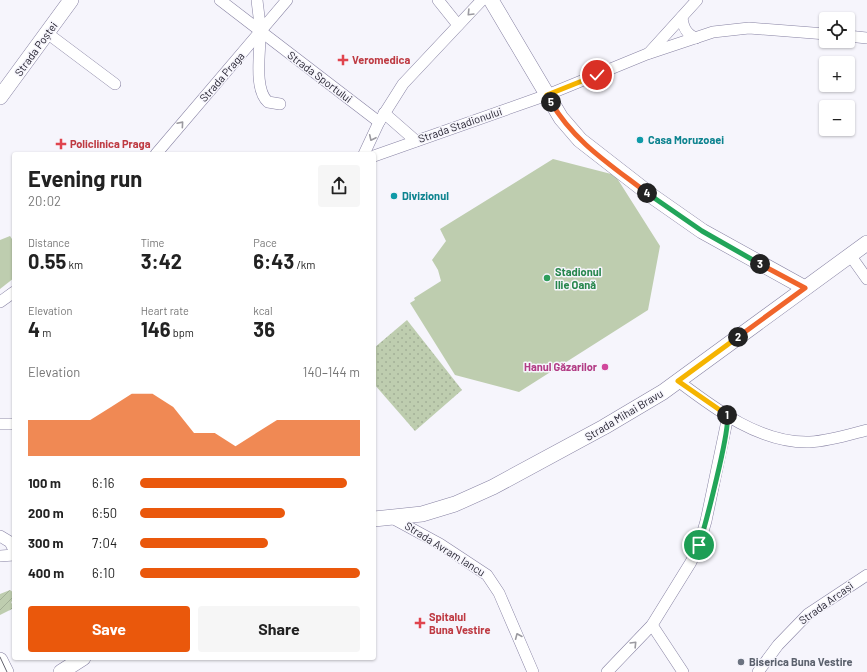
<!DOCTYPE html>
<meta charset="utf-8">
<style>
:root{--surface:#fff;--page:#f6f6f6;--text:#222;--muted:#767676;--accent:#ea580c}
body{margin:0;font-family:Barlow,sans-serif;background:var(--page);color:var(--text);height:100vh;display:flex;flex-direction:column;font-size:15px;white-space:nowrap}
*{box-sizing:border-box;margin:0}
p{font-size:13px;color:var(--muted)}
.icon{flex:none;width:22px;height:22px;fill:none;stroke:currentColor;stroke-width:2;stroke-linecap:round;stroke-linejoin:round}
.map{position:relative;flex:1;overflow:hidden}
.details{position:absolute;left:12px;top:152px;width:364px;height:508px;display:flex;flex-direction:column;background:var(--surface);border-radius:4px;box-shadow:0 1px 3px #0004}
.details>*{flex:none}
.controls{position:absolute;left:819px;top:12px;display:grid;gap:8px}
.controls a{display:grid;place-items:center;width:36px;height:36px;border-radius:4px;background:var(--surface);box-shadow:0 1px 3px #0004;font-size:20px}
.pin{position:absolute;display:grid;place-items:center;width:34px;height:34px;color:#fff;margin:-17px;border:2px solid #fff;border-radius:50%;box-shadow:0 1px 4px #0007}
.km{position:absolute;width:20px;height:20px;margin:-10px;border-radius:50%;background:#222;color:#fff;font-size:11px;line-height:20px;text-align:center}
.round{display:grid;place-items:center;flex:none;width:42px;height:42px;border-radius:4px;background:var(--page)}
.overview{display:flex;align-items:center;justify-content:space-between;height:68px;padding:0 16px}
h1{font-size:22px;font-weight:700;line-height:30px}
.metrics{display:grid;grid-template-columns:repeat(3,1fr);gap:6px;height:68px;padding:4px 16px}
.metrics div{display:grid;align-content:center}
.metrics b{font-size:20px;font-weight:700}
.metrics small{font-size:11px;font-weight:400}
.metrics p{font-size:11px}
.chart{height:112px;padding:8px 16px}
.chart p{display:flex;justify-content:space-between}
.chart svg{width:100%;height:72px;margin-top:4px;fill:var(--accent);opacity:.7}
.action{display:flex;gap:8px;margin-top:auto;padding:8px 16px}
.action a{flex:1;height:46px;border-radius:4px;background:var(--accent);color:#fff;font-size:16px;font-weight:700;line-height:46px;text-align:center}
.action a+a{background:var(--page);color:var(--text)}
ul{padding:0 16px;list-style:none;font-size:13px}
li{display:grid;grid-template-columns:64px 48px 1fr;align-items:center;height:30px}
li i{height:10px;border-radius:5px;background:var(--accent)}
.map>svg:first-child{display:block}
</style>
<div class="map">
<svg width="867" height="672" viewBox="0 0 867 672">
<defs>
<pattern id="grass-dots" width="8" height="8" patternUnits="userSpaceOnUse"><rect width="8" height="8" fill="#becdaf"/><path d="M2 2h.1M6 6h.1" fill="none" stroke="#a3b097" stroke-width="1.8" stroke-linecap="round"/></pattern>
<pattern id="garden-furrows" width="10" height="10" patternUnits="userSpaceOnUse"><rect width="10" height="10" fill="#becdaf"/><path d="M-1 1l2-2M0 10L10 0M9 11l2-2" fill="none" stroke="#a3b097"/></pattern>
</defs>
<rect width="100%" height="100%" fill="#f6f5fc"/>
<polygon fill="url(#grass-dots)" points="407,320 462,390 415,431 374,384 374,348"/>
<g fill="#becdaf">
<polygon points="553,159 615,175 660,246 648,310 519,392 455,375 410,303 415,300 414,298 441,281 438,270 432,260 446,241 440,229"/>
<polygon points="10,236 14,242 14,278 0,289 0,240"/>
</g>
<polygon fill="url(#garden-furrows)" points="10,590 14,593 14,600 11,602 14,608 0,615 0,594"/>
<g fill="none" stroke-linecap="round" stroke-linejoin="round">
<defs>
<g id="street">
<polyline points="220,0 379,122"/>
<path d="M257,0C258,10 260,21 260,31C261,49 253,89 268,102L280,104"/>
<polyline points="438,0 458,25"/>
<path d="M682,17C683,27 686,34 696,38"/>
<polyline points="47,33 115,84"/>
<polyline points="848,36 867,38"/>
<polyline points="649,53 697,0"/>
<polyline points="384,113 416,141"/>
<polyline points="156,154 287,0"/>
<polyline points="364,154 379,122 403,84 482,0"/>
<polyline points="374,156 547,95 647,54 713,32 749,28 826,34"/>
<polyline points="850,255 867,279"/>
<polyline points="0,302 14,292"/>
<path d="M678,381C715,409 761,444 810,442C829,441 848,435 867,430"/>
<polyline points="0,424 14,424"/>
<polyline points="392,518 440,544 487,575 499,593 533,672"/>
<polyline points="0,536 10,542 14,550"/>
<polyline points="0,556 14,555"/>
<polyline points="652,625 683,672"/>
<polyline points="607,672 652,625 691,562 699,545 706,521 728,416"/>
<polyline points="758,672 778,645 808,614 867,575"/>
</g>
<g id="secondary">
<polyline points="491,0 561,118 580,140 652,196 702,231 805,288"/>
<polyline points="0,97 71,0"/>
<polyline points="374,519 422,514 455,504 493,487 604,427 663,392 867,243"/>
<polyline points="0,660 6,672"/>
<polyline points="61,672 83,658"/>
</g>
</defs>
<use href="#street" stroke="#8782a3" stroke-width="12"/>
<use href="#secondary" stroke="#8782a3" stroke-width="16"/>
<use href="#street" stroke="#fff" stroke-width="11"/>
<use href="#secondary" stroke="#fff" stroke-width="15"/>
<polyline stroke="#64636e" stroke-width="1" points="0,657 7,672"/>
</g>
<defs><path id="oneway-chevron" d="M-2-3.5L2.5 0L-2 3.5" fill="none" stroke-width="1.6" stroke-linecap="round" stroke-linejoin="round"/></defs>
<g stroke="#9b9aa0">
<use href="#oneway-chevron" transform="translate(470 13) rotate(134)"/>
<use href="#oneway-chevron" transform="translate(181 124) rotate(-49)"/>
<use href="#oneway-chevron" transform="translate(372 138) rotate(115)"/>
<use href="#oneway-chevron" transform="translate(518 636) rotate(-113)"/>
<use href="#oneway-chevron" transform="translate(634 644) rotate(-46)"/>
</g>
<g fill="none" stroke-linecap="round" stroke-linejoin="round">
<defs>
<path id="split-1" d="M699,545C705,526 731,428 727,415"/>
<polyline id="split-2" points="727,415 678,381 738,337"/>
<polyline id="split-3" points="738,337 805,288 760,264"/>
<polyline id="split-4" points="647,193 702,231 760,264"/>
<path id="split-5" d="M551,102C574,142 611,165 647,193"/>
<polyline id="split-6" points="551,102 547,95 597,75"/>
</defs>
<use href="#split-1" stroke="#fff" stroke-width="8"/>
<use href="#split-2" stroke="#fff" stroke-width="8"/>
<use href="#split-3" stroke="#fff" stroke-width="8"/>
<use href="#split-4" stroke="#fff" stroke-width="8"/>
<use href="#split-5" stroke="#fff" stroke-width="8"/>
<use href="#split-6" stroke="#fff" stroke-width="8"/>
<use href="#split-1" stroke="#22a559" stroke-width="5"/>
<use href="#split-2" stroke="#f5b400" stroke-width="5"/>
<use href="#split-3" stroke="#f0652b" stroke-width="5"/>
<use href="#split-4" stroke="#22a559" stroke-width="5"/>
<use href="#split-5" stroke="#f0652b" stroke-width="5"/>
<use href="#split-6" stroke="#f5b400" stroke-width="5"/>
</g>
<g fill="#e0444e" stroke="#f6f5fc" stroke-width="1.5">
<path d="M341 54h4v4h4v4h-4v4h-4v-4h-4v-4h4z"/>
<path d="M59 138h4v4h4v4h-4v4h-4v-4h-4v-4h4z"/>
<path d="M418 617h4v4h4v4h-4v4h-4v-4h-4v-4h4z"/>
</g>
<g fill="#0f9aa8" stroke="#f6f5fc" stroke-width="1.5">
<circle cx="640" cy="140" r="4"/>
<circle cx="394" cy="196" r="4"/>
</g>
<circle fill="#2e9e5b" stroke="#f6f5fc" stroke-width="1.5" cx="547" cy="278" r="4"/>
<circle fill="#d1479c" stroke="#f6f5fc" stroke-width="1.5" cx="605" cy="367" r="4"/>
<circle fill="#6b7280" stroke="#f6f5fc" stroke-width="1.5" cx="741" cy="662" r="4"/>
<g text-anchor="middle" stroke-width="3" stroke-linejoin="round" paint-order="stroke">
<g font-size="11" fill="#211f2c" stroke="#f6f5fc">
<text transform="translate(36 49) rotate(-54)" y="4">Strada Poștei</text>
<text transform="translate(222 77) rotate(-49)" y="4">Strada Praga</text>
<text transform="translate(320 77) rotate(37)" y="4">Strada Sportului</text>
<text transform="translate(460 125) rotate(-19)" y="4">Strada Stadionului</text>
<text transform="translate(624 415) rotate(-31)" y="4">Strada Mihai Bravu</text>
<text transform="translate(445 549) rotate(32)" y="4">Strada Avram Iancu</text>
<text transform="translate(826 603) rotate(-36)" y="4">Strada Arcași</text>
</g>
<g font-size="11" font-weight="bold" fill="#be3a42" stroke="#f6f5fc" text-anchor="start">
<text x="352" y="64">Veromedica</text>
<text x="70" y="148">Policlinica Praga</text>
<text x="429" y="621">Spitalul<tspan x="429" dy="13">Buna Vestire</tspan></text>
</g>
<g font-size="11" font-weight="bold" fill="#0d838f" stroke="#f6f5fc" text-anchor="start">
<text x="648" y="144">Casa Moruzoaei</text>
<text x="402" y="200">Divizionul</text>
</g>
<g font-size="11" font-weight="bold" fill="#27864d" stroke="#f6f5fc" text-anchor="start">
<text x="555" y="276">Stadionul<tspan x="555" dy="13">Ilie Oană</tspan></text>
</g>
<g font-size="11" font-weight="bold" fill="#b23c85" stroke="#f6f5fc" text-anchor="end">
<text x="597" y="371">Hanul Găzarilor</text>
</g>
<g font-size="11" font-weight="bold" fill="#5b616d" stroke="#f6f5fc" text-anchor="start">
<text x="749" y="666">Biserica Buna Vestire</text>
</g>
</g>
</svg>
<div class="controls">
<a><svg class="icon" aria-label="locate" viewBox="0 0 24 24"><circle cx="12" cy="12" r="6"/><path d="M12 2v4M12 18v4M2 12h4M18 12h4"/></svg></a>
<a>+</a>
<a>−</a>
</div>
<div class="pin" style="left:699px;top:545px;background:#1e9e55"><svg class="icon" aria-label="arrive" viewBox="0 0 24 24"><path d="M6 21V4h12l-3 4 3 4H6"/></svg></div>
<div class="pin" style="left:597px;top:75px;background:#d93025"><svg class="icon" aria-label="check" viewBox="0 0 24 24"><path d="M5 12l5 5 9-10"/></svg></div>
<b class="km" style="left:727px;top:415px">1</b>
<b class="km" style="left:738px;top:337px">2</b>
<b class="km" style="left:760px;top:264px">3</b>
<b class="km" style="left:647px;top:193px">4</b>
<b class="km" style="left:551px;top:102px">5</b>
<section class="details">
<div class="overview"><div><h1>Evening run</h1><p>20:02</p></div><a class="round"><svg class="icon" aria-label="share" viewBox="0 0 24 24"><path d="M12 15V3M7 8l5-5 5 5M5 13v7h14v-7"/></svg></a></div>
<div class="metrics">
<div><p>Distance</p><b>0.55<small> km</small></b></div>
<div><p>Time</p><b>3:42</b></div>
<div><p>Pace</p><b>6:43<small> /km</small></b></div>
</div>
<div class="metrics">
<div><p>Elevation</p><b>4<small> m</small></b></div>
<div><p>Heart rate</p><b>146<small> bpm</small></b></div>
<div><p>kcal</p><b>36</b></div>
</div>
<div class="chart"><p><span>Elevation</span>140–144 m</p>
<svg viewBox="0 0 160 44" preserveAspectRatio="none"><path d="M0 44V22L10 22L20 22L30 22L40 14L50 6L60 6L70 14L80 30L90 30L100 38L110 30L120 22L130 22L140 22L150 22L160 22V44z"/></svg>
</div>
<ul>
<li><b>100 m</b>6:16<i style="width:94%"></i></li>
<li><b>200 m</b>6:50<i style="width:66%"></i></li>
<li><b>300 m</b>7:04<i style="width:58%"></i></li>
<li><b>400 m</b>6:10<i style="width:100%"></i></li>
</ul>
<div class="action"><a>Save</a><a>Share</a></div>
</section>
</div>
